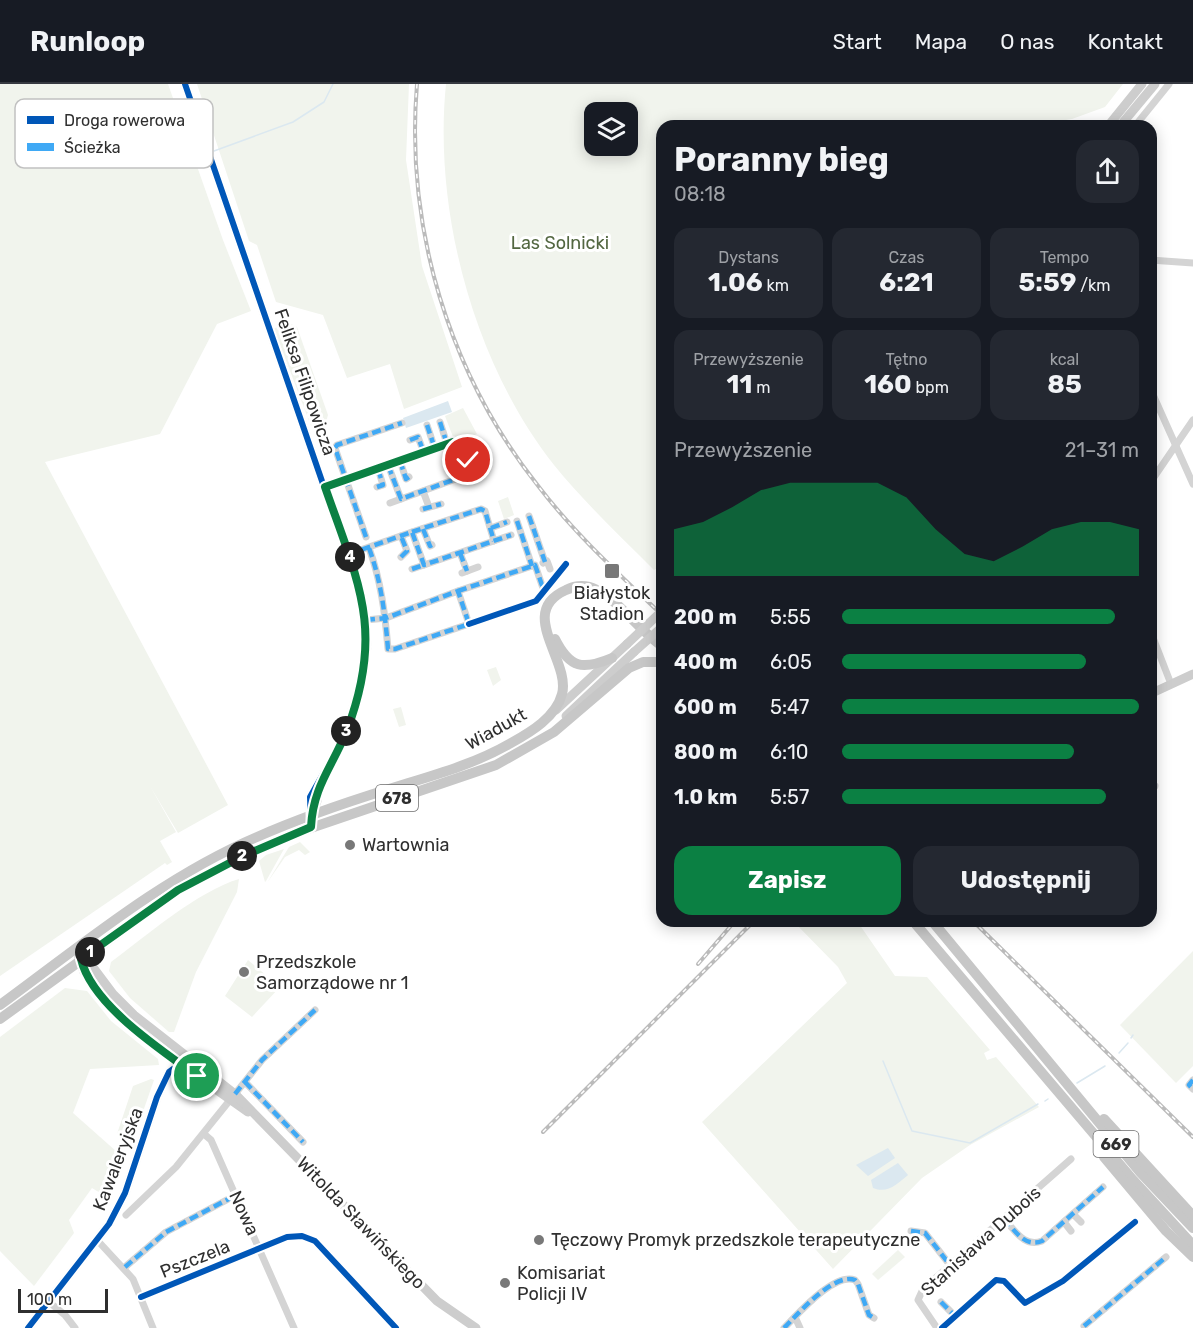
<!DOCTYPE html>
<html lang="pl">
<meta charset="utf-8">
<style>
:root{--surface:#171b24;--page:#242831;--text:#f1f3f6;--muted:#9ea1a6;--line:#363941;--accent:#0b8043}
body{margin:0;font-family:Rubik,sans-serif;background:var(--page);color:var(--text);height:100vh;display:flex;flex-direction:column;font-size:22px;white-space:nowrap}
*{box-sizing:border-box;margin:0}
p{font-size:20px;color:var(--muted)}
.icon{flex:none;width:33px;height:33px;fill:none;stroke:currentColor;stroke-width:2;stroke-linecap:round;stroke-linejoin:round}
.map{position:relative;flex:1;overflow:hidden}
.side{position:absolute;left:656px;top:36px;width:501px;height:807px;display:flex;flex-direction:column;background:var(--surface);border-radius:18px;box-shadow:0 3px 15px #0003}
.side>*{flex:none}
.controls{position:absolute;left:584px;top:18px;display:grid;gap:12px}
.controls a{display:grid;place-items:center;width:54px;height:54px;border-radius:12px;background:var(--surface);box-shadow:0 3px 15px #0003;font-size:30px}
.scale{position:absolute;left:18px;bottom:15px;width:90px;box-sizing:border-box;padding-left:6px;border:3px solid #2f2f2f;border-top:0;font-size:16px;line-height:21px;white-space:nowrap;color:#2f2f2f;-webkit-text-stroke:4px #fff;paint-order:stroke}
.pin{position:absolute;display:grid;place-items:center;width:51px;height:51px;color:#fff;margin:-26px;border:3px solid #fff;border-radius:50%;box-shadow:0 2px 6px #0007}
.km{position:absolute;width:30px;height:30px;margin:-15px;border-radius:50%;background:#222;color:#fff;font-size:16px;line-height:30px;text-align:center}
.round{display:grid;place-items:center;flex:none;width:63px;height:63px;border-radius:18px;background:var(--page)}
.headline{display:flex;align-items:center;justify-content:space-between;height:102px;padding:0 18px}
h1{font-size:33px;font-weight:700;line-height:45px}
.stats{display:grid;grid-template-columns:repeat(3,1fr);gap:9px;height:102px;padding:6px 18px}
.stats div{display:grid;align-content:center;border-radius:15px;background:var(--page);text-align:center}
.stats b{font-size:26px;font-weight:700}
.stats small{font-size:16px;font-weight:400}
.stats p{font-size:16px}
.chart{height:168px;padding:12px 18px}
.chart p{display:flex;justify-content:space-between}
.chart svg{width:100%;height:108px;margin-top:6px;fill:var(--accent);opacity:.7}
.primary-button{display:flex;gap:12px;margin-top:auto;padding:12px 18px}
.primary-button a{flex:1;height:69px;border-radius:18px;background:var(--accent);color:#fff;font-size:24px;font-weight:700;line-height:69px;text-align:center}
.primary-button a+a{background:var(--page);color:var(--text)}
ul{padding:0 18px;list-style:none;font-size:20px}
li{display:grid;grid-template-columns:96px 72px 1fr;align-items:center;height:45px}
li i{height:15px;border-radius:8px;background:var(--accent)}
header{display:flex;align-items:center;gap:36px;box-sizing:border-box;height:84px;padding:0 30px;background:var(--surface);border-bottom:2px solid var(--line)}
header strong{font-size:28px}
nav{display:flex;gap:33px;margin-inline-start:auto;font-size:21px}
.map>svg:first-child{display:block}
</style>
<header>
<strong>Runloop</strong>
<nav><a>Start</a><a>Mapa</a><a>O nas</a><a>Kontakt</a></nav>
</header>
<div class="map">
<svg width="1193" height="1244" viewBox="0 0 1193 1244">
<rect width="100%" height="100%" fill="#fff"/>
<g fill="#f1f4ed" fill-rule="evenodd">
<polygon points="0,0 168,0 223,156 251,227 217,240 160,350 45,378 228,721 178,749 150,702 176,748 160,757 172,778 167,781 165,779 0,892"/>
<polygon points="197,0 409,0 406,76 422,182 462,303 404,325 390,280 347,294 323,231 276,218 257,161 249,157"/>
<path d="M446,0H1123L1105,23L1072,35L1029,42H662V481L654,486C620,452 585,419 554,381C474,280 433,127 446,0ZM594,28H627V62H594Z"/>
<polygon points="285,237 297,243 328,331 326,338 320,343 311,342 274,245"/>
<polygon points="463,324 477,350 462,355 453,353 445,332"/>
<polygon points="508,413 514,431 504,435 498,417"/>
<polygon points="496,583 501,596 493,602 487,586"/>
<polygon points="401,623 406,641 399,643 393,625"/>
<polygon points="300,758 310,768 305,771 299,766 285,773 267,799 289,763"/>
<polygon points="284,765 266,797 265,798 259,777 266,771"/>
<path d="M239,795L237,808L196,888L174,948H169L130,914L109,887L111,878C146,852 198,807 239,795Z"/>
<polygon points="793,837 857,837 895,892 927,893 990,966 984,969 987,976 996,973 1039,1023 970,1061 922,1094 833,1185 702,1038 847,899 838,883"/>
<polygon points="1193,867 1193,982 1176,999 1120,941"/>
<polygon points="248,876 280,903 252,933 225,912"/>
<polygon points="65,904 87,907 111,937 158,975 159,981 90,985 73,1029 126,1076 107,1094 102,1110 92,1104 69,1136 74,1149 34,1202 0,1167 0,953"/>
<polygon points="151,995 154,996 132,1059 127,1059 117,1050 133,1002"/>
<polygon points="898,1166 905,1173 878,1196 872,1190"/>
</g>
<g fill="#dbe8f0">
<polygon points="448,317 452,328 406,344 403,334"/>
<polygon points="888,1064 895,1074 868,1092 856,1081"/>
<path d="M898,1079L908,1091C897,1100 888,1110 873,1104L871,1096Z"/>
</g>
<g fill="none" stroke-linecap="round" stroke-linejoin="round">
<g stroke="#dbe8f0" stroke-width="1.5">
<polyline points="214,67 293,38 324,18 333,0"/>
<polyline points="179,80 198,73"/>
<polyline points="1131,954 1133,951"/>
<polyline points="1119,969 1128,959"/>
<polyline points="883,977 912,1047 970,1059 1038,1020"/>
<polyline points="1077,999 1105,982"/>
<polyline points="1045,1017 1048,1015"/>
</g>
<g stroke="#d4d4d4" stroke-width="7">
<polyline points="1135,42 1169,0"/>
<polyline points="1150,176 1193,179"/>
<polyline points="1150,304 1193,400"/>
<polyline points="440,338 447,360"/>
<polyline points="427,341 435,365"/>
<polyline points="410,356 418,353 424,369"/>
<polyline points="463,362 477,358"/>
<polyline points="468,376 481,372"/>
<polyline points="400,377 406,395 409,393"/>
<polyline points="472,389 487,384"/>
<polyline points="1150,399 1193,336"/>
<polyline points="325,403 388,381 401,415 472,389 463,362 457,358 388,381"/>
<polyline points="377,403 383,401 378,385"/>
<polyline points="423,407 429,423"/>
<polyline points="390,419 401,415"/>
<polyline points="423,425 441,420"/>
<polyline points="529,432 545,478"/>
<polyline points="517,437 532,482"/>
<polyline points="491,444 507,438"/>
<polyline points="423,445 430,462 432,461"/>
<polyline points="412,448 481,425 485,427 494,457"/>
<polyline points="366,453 335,364 337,361 402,339"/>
<polyline points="460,469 467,487"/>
<polyline points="349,470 412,448 424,481 511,451"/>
<polyline points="401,473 407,467 401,452"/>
<polyline points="543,479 547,477 550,485"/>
<polyline points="412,485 424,481"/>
<polyline points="462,489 478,483"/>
<polyline points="458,507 535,481 544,507"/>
<path d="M366,536L386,534L458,507L469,540L395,565H388C385,529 381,497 369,464"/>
<polyline points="469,540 536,517 566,480"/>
<polyline points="1150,546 1171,600"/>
<polyline points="1150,701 1155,702"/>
<polyline points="1193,996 1189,1001 1193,1005"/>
<polyline points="245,998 303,1058"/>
<polyline points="235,1010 262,976 315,926"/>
<polyline points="204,1050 211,1056 294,1244"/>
<polyline points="1073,1130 1081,1138"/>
<polyline points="126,1131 176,1083 230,1016"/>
<path d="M1004,1135C1015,1146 1024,1164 1042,1157L1103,1103"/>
<polyline points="1064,1138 1071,1147"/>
<polyline points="911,1147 925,1149 950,1181"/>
<polyline points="98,1157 133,1195 153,1244"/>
<polyline points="125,1183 166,1148 236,1111"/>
<polyline points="141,1213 287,1153 302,1152 315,1157 396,1244"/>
<polyline points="49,1218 65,1231 75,1244"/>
<polyline points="941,1218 955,1232"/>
<polyline points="795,1233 800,1244"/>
<polyline points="1084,1242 1166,1173"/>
<path d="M784,1244C798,1230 834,1188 855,1196L858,1200L869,1231L874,1234"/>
<polyline points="937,1244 918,1216 923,1205 1071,1075"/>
<polyline points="942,1244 996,1196 1004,1197 1025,1219 1063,1197 1135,1138"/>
</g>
<g stroke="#cdcdcd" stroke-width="9">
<polyline points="185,0 363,516 367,563 362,593 344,653 310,713 311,743"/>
<polyline points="1108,42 1142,0"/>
<polyline points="1120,42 1155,0"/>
<polyline points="1150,610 1193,590"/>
<polyline points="556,626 627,560"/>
<polyline points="566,632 634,568"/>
<polyline points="312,731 317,717 318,703"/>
<polyline points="79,873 84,888 117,929 180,980 248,1028"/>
<polyline points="81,875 92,882 113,910 134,931 235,1010 437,1217 476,1244"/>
<polyline points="28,1244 109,1140 125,1109 157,1013 169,988 180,980"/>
</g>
<g stroke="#c7c7c7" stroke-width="10">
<path d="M555,555C570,585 583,586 612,574"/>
<polyline points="913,837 1133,1096 1193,1161"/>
<polyline points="932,837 1140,1088 1193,1144"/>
<path d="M0,921C82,861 163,793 257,753C300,734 344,719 389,705C431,692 473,681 511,659C531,648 556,633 562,610C571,577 516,528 566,506C576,501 587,501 597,506C620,518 640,547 662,562"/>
<polyline points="0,935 178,806 243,772 299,748 496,681 554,648 629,584 643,578 662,578"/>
<polyline points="1104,1035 1193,1132"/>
<polyline points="1104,1073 1166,1147 1193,1173"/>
</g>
<defs>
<g id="rail">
<path d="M417,0C405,144 449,290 539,403C575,450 619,490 662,531"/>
<polyline points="973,837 1193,1053"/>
<polyline points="698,880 735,837"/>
<polyline points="543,1048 754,837"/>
</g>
</defs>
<use href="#rail" stroke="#bbb" stroke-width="4"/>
<use href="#rail" stroke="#fff" stroke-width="1.5" stroke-dasharray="4.5" stroke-linecap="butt"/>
<g stroke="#cdcdcd" stroke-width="9">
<polyline points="627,560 662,527"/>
<polyline points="634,568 662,543"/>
</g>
<g stroke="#3fa9f5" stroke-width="4.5" stroke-dasharray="9 4.5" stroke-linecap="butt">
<polyline points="440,338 447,360"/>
<polyline points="427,341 435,365"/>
<polyline points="410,356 418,353 424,369"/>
<polyline points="463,362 477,358"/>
<polyline points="468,376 481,372"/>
<polyline points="400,377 406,395 409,393"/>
<polyline points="472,389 487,384"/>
<polyline points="325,403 388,381 401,415 472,389 463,362 457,358 388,381"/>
<polyline points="377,403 383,401 378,385"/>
<polyline points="423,425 441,420"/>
<polyline points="529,432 545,478"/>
<polyline points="517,437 532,482"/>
<polyline points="491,444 507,438"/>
<polyline points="423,445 430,462 432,461"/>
<polyline points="412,448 481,425 485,427 494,457"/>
<polyline points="366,453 335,364 337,361 402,339"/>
<polyline points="460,469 467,487"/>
<polyline points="349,470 412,448 424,481 511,451"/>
<polyline points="401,473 407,467 401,452"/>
<polyline points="412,485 424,481"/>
<polyline points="458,507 535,481 544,507"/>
<path d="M366,536L386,534L458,507L469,540L395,565H388C385,529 381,497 369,464"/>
<polyline points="1193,996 1189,1001 1193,1005"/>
<polyline points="245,998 303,1058"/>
<polyline points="235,1010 262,976 315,926"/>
<path d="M1004,1135C1015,1146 1024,1164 1042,1157L1103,1103"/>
<polyline points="911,1147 925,1149 950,1181"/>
<polyline points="125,1183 166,1148 236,1111"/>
<polyline points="941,1218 955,1232"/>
<polyline points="1084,1242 1166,1173"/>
<path d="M784,1244C798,1230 834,1188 855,1196L858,1200L869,1231L874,1234"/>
</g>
<defs>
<g id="cycleway">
<polyline points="185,0 363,516 367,563 362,593 344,653 310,713 311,743"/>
<polyline points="469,540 536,517 566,480"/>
<polyline points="141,1213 287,1153 302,1152 315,1157 396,1244"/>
<polyline points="28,1244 109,1140 125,1109 157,1013 169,988 180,980"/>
<polyline points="942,1244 996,1196 1004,1197 1025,1219 1063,1197 1135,1138"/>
</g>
</defs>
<use href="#cycleway" stroke="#fff" stroke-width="10"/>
<use href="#cycleway" stroke="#0057b8" stroke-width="6"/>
</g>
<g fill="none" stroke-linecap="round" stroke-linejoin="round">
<defs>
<path id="route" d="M197,992C160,965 92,921 81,875L178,806L243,772L311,743C313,702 333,682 347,646C385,546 358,498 325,403L453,358L461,360L468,376"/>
</defs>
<use href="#route" stroke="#fff" stroke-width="12"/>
<use href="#route" stroke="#0b8043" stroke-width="8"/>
</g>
<g fill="#787878" stroke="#fff" stroke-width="2">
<rect x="604" y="479" width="16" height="16" rx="3"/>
<circle cx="350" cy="761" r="6"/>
<circle cx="244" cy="888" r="6"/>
<circle cx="539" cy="1156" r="6"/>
<circle cx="505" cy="1199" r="6"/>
</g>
<g text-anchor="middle" stroke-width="6" stroke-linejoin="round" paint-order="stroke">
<g fill="#fff" stroke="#6d6d6d" stroke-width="1.5">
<rect x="376" y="701" width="42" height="26" rx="4.5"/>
<rect x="1093.5" y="1047" width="45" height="26" rx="4.5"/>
</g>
<g font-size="16" font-weight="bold" fill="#2f2f2f">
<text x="397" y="720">678</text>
<text x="1116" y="1066">669</text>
</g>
<g font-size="18" fill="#536741" stroke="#fff">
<text x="560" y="165">Las Solnicki</text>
</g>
<g font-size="18" fill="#2f2f2f" stroke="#fff">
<text transform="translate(305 298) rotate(71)" y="6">Feliksa Filipowicza</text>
<text transform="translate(496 645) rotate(-29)" y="6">Wiadukt</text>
<text transform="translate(118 1075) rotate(-69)" y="6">Kawaleryjska</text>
<text transform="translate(244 1129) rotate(65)" y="6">Nowa</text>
<text transform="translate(361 1139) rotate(46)" y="6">Witolda Sławińskiego</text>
<text transform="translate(981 1157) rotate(-42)" y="6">Stanisława Dubois</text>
<text transform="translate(195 1175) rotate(-22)" y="6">Pszczela</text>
</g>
<g font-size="18" fill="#2f2f2f" stroke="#fff" text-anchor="start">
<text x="612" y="515" text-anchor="middle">Białystok<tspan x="612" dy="21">Stadion</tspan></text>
<text x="362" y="767">Wartownia</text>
<text x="256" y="884">Przedszkole<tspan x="256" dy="21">Samorządowe nr 1</tspan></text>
<text x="551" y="1162">Tęczowy Promyk przedszkole terapeutyczne</text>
<text x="517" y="1195">Komisariat<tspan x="517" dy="21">Policji IV</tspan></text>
</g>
</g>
<rect x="15" y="15" width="198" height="69" rx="9" fill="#fff" stroke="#c1c1c1" stroke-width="1.5"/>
<rect x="27" y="32" width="27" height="8" fill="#0057b8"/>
<rect x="27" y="59" width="27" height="8" fill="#3fa9f5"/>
<g font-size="16" fill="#2f2f2f">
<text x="64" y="42">Droga rowerowa</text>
<text x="64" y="69">Ścieżka</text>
</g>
</svg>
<div class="controls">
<a><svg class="icon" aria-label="layers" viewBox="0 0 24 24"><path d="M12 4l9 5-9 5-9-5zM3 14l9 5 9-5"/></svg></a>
</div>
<div class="scale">100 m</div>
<div class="pin" style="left:197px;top:992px;background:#1e9e55"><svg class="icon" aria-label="arrive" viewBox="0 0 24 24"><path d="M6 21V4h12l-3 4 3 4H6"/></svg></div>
<div class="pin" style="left:468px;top:376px;background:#d93025"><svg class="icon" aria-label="check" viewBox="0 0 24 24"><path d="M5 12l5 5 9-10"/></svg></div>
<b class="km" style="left:90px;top:868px">1</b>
<b class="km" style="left:242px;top:772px">2</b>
<b class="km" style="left:346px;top:647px">3</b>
<b class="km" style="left:350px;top:473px">4</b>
<section class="side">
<div class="headline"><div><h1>Poranny bieg</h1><p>08:18</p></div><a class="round"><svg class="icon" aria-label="share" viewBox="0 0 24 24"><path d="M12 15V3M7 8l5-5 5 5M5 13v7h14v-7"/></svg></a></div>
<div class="stats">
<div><p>Dystans</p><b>1.06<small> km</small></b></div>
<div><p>Czas</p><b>6:21</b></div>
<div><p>Tempo</p><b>5:59<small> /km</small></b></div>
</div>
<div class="stats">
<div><p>Przewyższenie</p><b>11<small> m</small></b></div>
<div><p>Tętno</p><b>160<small> bpm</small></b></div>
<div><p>kcal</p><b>85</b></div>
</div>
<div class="chart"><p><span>Przewyższenie</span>21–31 m</p>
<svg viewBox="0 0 160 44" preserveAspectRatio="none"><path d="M0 44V25L10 22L20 16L30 9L40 6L50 6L60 6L70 6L80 12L90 25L100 35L110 38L120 32L130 25L140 22L150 22L160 25V44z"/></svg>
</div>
<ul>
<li><b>200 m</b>5:55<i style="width:92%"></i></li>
<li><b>400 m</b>6:05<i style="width:82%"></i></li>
<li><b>600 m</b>5:47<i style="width:100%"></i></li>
<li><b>800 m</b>6:10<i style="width:78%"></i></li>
<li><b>1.0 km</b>5:57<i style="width:89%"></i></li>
</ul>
<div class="primary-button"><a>Zapisz</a><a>Udostępnij</a></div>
</section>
</div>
